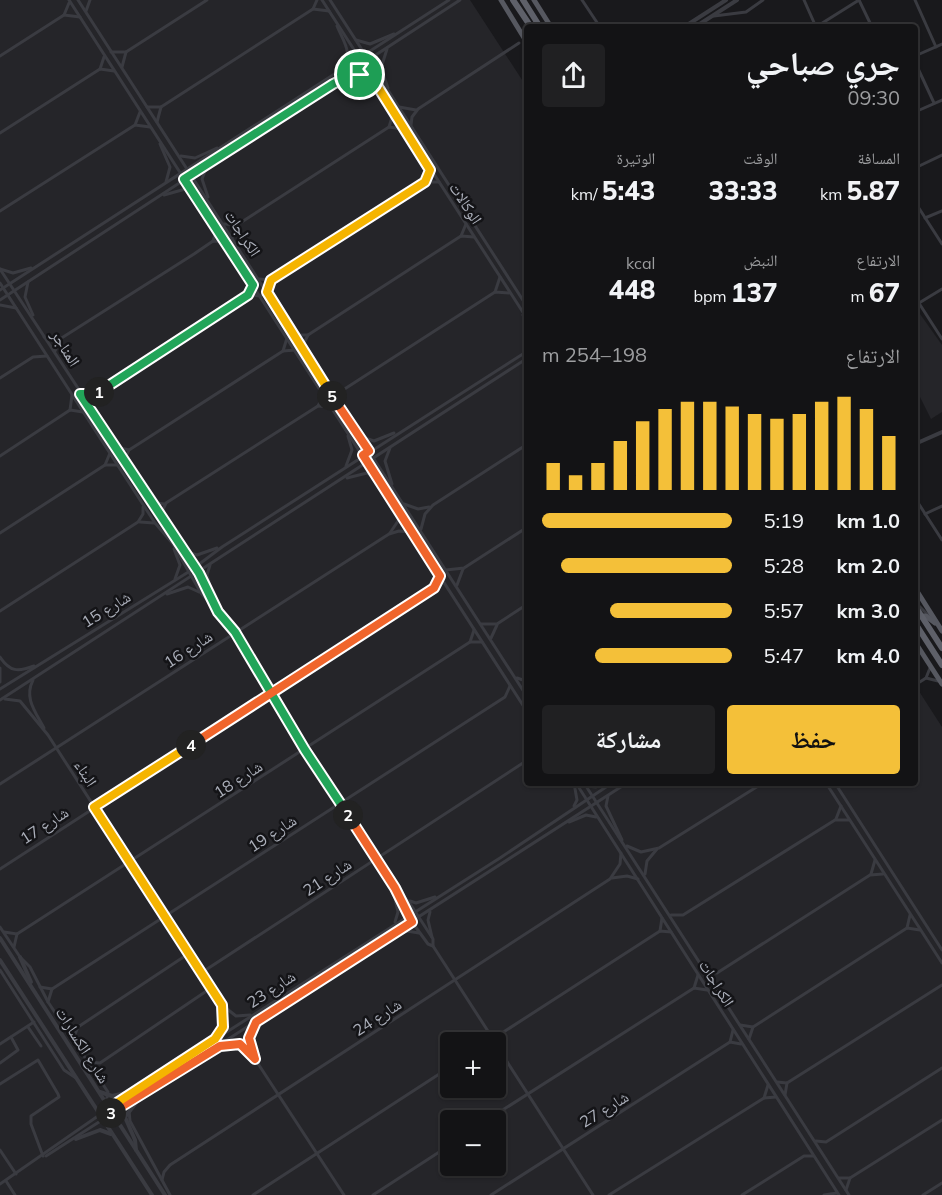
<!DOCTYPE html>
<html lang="ar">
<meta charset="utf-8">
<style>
:root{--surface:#131315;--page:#202022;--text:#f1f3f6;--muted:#9d9ea0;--line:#323234;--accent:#f4c039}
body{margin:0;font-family:Mulish,"Noto Naskh Arabic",sans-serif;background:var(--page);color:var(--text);direction:rtl;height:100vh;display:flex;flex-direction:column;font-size:22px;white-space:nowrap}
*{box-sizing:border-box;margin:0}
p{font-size:20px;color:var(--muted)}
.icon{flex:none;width:33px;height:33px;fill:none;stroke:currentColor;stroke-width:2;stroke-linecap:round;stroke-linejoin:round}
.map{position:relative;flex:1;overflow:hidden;direction:ltr}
.side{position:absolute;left:524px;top:24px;width:394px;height:762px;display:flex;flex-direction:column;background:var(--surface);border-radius:6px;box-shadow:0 2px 4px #0004,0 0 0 2px var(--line);direction:rtl}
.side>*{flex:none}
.buttons{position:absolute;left:440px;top:1032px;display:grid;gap:12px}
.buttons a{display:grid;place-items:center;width:66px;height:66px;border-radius:6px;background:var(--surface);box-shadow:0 2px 4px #0004,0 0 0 2px var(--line);font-size:30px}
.pin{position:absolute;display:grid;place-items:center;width:51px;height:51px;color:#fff;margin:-26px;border:3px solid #fff;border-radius:50%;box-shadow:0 2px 6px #0007}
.km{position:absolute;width:30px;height:30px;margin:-15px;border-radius:50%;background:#222;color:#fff;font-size:16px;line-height:30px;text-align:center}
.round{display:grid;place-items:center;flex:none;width:63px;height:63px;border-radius:6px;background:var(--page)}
.summary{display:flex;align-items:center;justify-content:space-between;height:102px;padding:0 18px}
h1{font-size:33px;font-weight:800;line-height:45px}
.stats{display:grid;grid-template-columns:repeat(3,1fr);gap:9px;height:102px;padding:6px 18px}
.stats div{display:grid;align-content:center}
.stats b{font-size:26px;font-weight:800}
.stats small{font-size:16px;font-weight:400}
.stats p{font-size:16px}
.chart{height:168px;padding:12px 18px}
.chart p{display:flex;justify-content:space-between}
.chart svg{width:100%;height:108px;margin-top:6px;stroke:var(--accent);stroke-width:6}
.button{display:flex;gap:12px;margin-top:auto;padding:12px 18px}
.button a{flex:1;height:69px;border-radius:6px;background:var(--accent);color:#111;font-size:24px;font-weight:800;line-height:69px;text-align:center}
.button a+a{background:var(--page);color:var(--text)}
ul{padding:0 18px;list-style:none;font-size:20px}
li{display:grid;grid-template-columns:96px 72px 1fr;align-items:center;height:45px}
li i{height:15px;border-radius:8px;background:var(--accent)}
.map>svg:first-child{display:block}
</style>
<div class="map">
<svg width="942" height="1195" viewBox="0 0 942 1195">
<rect width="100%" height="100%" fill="#19191c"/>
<g fill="#252529" fill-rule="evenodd">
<path d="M0,0H470L526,86V783H915V685L942,727V1195H0ZM450,1042H495V1088H450ZM450,1120H495V1166H450Z"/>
<polygon points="915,307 942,345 942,412 931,419 915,387"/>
</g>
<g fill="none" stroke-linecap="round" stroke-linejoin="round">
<g stroke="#3a3b41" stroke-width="3">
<polyline points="69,0 526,710"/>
<polyline points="78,0 526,695"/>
<polyline points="322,0 526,317"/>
<polyline points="330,0 526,305"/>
<polyline points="582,0 600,27"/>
<polyline points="804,0 816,27 859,0"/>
<polyline points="859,0 872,27"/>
<polyline points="915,0 936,47"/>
<polyline points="313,9 329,11"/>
<polyline points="86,11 90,0"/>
<polyline points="64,15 80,17"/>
<polyline points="714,16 746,12 763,0"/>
<path d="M337,26C344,43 354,53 341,69"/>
<polyline points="356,40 370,44 394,34"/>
<polyline points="387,49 381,68 388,88"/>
<polyline points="111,52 126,52 207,0"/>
<polyline points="0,56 64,15 69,3"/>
<polyline points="915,56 942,44"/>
<polyline points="915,62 934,103"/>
<polyline points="122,67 126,52"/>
<polyline points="100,69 104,57"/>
<polyline points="343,79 360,75 375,84"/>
<polyline points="147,107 161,107 313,9 317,0"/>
<polyline points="399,107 416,110"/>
<polyline points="915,112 942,100"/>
<polyline points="157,122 161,107"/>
<polyline points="135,125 150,127"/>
<polyline points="411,125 412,117 418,109 519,43"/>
<polyline points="389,127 393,114"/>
<polyline points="0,133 100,69 114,71"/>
<polyline points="160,144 170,167 166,182"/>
<polyline points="181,156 195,158 217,148"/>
<polyline points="207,166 202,179 208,197"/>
<polyline points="915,168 942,155"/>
<polyline points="425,182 430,170"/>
<polyline points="164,195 189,188"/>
<polyline points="915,202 942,244"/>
<polyline points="0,211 135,125 140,112"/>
<polyline points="925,218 942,211"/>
<polyline points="224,224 237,225"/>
<polyline points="461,236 466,224"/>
<polyline points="232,238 237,225 389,127 402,129"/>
<polyline points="213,241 217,229"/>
<polyline points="0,269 199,573 218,611"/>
<polyline points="0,269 13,273 31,268"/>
<polyline points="259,279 271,280 425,182 439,182"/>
<polyline points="28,282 25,297 33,315"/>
<polyline points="0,283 155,523 173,544 201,593 235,632 305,750 395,888 412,922 428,944 433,946"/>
<polyline points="0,290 449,0"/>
<polyline points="267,292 271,280"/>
<polyline points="495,292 500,277"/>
<polyline points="248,295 261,296"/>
<polyline points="915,297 942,339"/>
<polyline points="0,300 460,0"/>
<polyline points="919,303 942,289"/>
<polyline points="0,305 16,308"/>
<polyline points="523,315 526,323"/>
<polyline points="295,335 308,335"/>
<polyline points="44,337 60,339"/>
<polyline points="302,347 308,335 461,236 474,237"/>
<polyline points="55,351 60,339 194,254 213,241 226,242"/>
<polyline points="283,351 287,338"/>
<polyline points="0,378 33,357 47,356"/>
<polyline points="329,390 343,390 495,292 509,293"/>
<polyline points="80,394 95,394"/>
<polyline points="337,403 343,390"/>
<polyline points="318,406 332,407"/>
<polyline points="90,407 95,394 248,295 253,284"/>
<polyline points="70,410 72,395"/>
<polyline points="362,437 374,441 394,433"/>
<polyline points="116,447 129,450"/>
<polyline points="390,448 385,461 392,484"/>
<polyline points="0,456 70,410 83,412"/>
<polyline points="124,461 129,450 140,443 283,351 295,350"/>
<polyline points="105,465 110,453"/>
<polyline points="346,466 352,450 348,436"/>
<polyline points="347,478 367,473 377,479"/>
<polyline points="915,498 942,540"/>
<polyline points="151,502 164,504"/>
<polyline points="404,504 418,509 429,507"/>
<polyline points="925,514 942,506"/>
<polyline points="160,516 166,503 318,406 324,395"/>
<polyline points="140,522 154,523"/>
<polyline points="421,529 425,514 433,505 526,445"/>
<polyline points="0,533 105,465 117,465"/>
<polyline points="390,533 398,521 400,512"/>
<polyline points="174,549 180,565 175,579"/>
<polyline points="184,551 197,555 217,548"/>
<polyline points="210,565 207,575 213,596"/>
<polyline points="446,570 464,568 526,528"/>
<polyline points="457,585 463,569"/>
<polyline points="167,594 188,587 199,592"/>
<polyline points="917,604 931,618"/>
<polyline points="0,611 138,522 143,514 143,507"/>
<polyline points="481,624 497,624 526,605"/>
<polyline points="491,638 497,625"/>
<polyline points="470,642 474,630"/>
<path d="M0,657C10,672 18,672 34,666"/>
<polyline points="0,668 0,682"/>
<polyline points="517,678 526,681"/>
<polyline points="926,678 938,681"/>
<path d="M33,680C24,698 35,711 44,728"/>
<polyline points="915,685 926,678 930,668"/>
<polyline points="0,689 190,571 222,547 526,352"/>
<polyline points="5,699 20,701 48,735 222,1005 236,1016 250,1015"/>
<polyline points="0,700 526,359"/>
<polyline points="576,783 839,1195"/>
<polyline points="584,783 849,1195"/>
<polyline points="826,783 942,963"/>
<polyline points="835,783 942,950"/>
<polyline points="0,784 389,534 399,531 410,532"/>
<polyline points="587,786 596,787 605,783"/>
<polyline points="608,796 606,806 622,840"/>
<polyline points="574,806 577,800 574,783"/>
<polyline points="836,819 841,806"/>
<polyline points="569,822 586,815 596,817"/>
<polyline points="627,846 641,852 659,848 763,783"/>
<polyline points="0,869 434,588 440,577"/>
<polyline points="645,874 647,861 657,849"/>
<polyline points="871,874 875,860"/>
<polyline points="612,878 627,876 638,879"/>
<polyline points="392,886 398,912 395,922"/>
<polyline points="396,889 409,902 433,939 433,946 495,1042"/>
<polyline points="410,901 416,903 435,897"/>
<polyline points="430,912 428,920 432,937"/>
<polyline points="671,915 683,915 835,820 849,820"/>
<polyline points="0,927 20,957 30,967 48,1002 108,1092 106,1103"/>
<polyline points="907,928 910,915"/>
<polyline points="660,931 662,918"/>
<polyline points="4,932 17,934 470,642 482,642"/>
<polyline points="396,933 407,931 419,933"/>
<polyline points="14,947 17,934"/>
<polyline points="0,970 64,1070 76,1078"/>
<polyline points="706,972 717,973 870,875 883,874"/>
<polyline points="201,973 526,761"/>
<polyline points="40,987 52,989"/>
<polyline points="694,988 698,975"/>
<polyline points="48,1002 52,989 505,697 510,686"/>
<polyline points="255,1024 249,1038 255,1059 344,1195"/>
<polyline points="740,1025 753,1027"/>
<polyline points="28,1027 41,1046"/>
<polyline points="219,1035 224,1023 222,1007"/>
<polyline points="73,1039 78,1027 188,954"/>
<polyline points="749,1039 753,1027 907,928 920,930"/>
<polyline points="488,1042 660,931 671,932"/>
<polyline points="730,1042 733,1030"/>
<polyline points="495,1043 593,1195"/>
<polyline points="0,1044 34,1022"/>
<polyline points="224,1045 240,1044 252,1055"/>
<polyline points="88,1062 100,1063 211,988"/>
<polyline points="0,1063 18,1050 11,1037"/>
<polyline points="777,1082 787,1083 942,985"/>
<polyline points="0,1084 38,1060 58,1094 59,1097 31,1116 31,1124 43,1156"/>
<polyline points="785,1095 787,1083"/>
<polyline points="764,1098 768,1085"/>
<polyline points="129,1111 130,1121 170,1195"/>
<polyline points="487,1120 694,988 707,990"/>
<polyline points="816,1141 826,1142 942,1068"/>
<polyline points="0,1150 16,1174"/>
<polyline points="46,1156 627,783"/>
<polyline points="839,1178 850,1178 942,1120"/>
<polyline points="162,1180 164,1172 170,1165 610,879 620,864 621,853"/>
<polyline points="6,1181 15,1195"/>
<polyline points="0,1184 134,1091 500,858 612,783"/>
<polyline points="846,1190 850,1178"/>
<polyline points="253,1195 450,1067"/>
<polyline points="373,1195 450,1145"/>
<polyline points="491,1195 730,1042 741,1044"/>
<polyline points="609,1195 764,1098 776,1097"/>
<polyline points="742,1195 804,1156 813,1156"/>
<polyline points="824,1195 837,1193"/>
<polyline points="923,1195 942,1183"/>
</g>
<g stroke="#3a3b41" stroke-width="4">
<polyline points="684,27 726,0"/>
<polyline points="695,27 737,0"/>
<polyline points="915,444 942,432"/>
<polyline points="0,938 165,1195"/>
<polyline points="20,957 31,982"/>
<polyline points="0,960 152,1195"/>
<polyline points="100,1092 112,1096 134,1091"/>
<polyline points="76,1139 100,1130 111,1134"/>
<polyline points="136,1150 135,1140 125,1117 142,1095"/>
</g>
<g stroke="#565860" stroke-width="5">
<polyline points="501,0 526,41"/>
<polyline points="534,0 551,27"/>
<polyline points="915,588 942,631"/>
<polyline points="915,616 926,616 935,623"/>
<polyline points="915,642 942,684"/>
</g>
<g stroke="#5e6069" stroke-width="6">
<polyline points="513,0 531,27"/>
<polyline points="523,0 540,27"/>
<polyline points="915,623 942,665"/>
</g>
<polyline stroke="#5e6069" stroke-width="6" points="915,606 942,648"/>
</g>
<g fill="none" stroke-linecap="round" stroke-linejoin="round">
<defs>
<polyline id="split-1" points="99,392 248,295 253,285 184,179 333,84 351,75 360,75"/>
<polyline id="split-2" points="99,392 92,394 80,394 199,573 218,612 235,632 305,750 348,815"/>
<polyline id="split-3" points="111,1113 220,1046 240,1044 255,1059 249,1038 256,1022 412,922 395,888 348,815"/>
<polyline id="split-4" points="111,1113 109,1108 215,1039 223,1027 222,1005 94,807 191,745"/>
<polyline id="split-5" points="191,745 434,588 440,576 363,455 369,451 332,396"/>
<polyline id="split-6" points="332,396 267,292 271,280 425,182 430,170 378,87 360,75"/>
</defs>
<use href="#split-1" stroke="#fff" stroke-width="12"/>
<use href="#split-2" stroke="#fff" stroke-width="12"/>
<use href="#split-3" stroke="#fff" stroke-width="12"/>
<use href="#split-4" stroke="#fff" stroke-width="12"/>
<use href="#split-5" stroke="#fff" stroke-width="12"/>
<use href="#split-6" stroke="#fff" stroke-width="12"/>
<use href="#split-1" stroke="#22a559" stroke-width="8"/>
<use href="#split-2" stroke="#22a559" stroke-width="8"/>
<use href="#split-3" stroke="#f0652b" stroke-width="8"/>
<use href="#split-4" stroke="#f5b400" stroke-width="8"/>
<use href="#split-5" stroke="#f0652b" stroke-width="8"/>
<use href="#split-6" stroke="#f5b400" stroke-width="8"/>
</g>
<g text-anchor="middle" stroke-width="5" stroke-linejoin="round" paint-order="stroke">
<g font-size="16" fill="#acb0bb" stroke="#141417">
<text transform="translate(466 203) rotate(57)" y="6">الوكالات</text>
<text transform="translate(243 233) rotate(57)" y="6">الكراجات</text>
<text transform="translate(66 348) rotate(58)" y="6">المناجر</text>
<text transform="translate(106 609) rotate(-32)" y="6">شارع 15</text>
<text transform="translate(188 649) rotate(-33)" y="6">شارع 16</text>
<text transform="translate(86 773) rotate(58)" y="6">البناء</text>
<text transform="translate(238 779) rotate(-33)" y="6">شارع 18</text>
<text transform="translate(44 825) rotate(-33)" y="6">شارع 17</text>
<text transform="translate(272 833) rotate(-33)" y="6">شارع 19</text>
<text transform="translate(327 877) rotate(-33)" y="6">شارع 21</text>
<text transform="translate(717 983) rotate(58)" y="6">الكراجات</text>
<text transform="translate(271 989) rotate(-33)" y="6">شارع 23</text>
<text transform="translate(377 1017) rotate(-33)" y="6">شارع 24</text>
<text transform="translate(83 1045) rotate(58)" y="6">شارع الكسارات</text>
<text transform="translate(604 1109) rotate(-32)" y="6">شارع 27</text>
</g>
</g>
</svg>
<div class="buttons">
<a>+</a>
<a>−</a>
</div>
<div class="pin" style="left:360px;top:75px;background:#1e9e55"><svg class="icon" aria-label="arrive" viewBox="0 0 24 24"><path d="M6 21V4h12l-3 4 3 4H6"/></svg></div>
<b class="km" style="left:99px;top:392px">1</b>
<b class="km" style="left:348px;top:815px">2</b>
<b class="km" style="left:111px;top:1113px">3</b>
<b class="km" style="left:191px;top:745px">4</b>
<b class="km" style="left:332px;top:396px">5</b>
<section class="side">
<div class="summary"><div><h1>جري صباحي</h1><p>09:30</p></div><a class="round"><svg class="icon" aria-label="share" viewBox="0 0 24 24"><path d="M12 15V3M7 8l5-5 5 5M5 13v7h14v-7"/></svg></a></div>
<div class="stats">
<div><p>المسافة</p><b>5.87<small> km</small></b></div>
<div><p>الوقت</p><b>33:33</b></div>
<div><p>الوتيرة</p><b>5:43<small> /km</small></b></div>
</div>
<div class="stats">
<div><p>الارتفاع</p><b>67<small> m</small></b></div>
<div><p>النبض</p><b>137<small> bpm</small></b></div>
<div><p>kcal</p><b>448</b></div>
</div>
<div class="chart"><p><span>الارتفاع</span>198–254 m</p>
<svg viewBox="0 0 160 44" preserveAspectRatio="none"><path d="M5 44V33M15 44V38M25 44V33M35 44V24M45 44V16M55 44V11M65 44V8M75 44V8M85 44V10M95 44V13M105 44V15M115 44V13M125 44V8M135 44V6M145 44V11M155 44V22"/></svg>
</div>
<ul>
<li><b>1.0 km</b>5:19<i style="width:100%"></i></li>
<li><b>2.0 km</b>5:28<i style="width:90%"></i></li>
<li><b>3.0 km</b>5:57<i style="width:64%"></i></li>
<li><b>4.0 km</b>5:47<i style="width:72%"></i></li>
</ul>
<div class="button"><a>حفظ</a><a>مشاركة</a></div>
</section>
</div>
